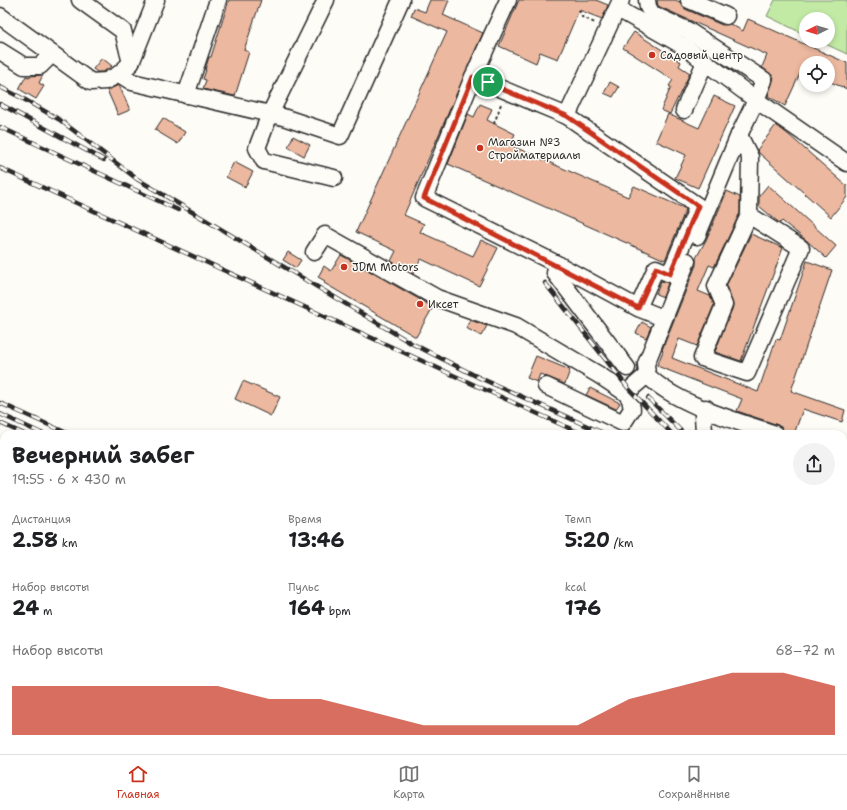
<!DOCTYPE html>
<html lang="ru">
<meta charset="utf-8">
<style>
:root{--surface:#fff;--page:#f2f2f2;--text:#202124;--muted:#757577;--line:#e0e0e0;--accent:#c8321e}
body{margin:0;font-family:"Shantell Sans",sans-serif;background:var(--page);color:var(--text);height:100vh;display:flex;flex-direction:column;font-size:15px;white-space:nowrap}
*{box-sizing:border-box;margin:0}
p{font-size:13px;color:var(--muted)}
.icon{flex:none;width:22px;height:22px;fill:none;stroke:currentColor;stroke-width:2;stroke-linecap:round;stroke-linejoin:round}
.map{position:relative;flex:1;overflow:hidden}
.drawer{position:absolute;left:0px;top:430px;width:847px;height:324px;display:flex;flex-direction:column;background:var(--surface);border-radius:12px 12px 0 0;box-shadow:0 2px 6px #0003}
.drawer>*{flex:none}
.needle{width:26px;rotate:265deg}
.buttons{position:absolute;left:799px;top:12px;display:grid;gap:8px}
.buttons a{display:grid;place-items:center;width:36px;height:36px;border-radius:50%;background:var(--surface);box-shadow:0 2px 6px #0003;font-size:20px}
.pin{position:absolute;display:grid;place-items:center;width:34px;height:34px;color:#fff;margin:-17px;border:2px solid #fff;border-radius:50%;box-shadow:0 1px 4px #0007}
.round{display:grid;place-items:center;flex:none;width:42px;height:42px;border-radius:21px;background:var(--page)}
.summary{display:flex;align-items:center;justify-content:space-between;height:68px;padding:0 12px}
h1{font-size:22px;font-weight:700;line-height:30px}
.stats{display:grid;grid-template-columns:repeat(3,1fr);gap:6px;height:68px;padding:4px 12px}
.stats div{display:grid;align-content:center}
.stats b{font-size:20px;font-weight:700}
.stats small{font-size:11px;font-weight:400}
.stats p{font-size:11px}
.chart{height:112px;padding:8px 12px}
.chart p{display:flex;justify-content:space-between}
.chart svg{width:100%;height:72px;margin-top:4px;fill:var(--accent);opacity:.7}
.dock{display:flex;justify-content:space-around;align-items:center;height:56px;border-top:1px solid var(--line);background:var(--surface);font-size:11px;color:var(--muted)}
.dock a{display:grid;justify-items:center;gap:2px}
.dock .on{color:var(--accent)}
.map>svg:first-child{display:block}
</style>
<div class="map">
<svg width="847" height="754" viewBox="0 0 847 754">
<rect width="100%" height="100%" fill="#fdfcf7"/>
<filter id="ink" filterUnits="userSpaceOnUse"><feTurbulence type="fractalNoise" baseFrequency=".025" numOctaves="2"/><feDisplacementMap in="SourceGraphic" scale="8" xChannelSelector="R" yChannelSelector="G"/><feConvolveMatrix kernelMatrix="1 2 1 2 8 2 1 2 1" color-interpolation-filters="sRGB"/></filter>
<g filter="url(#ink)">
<polygon fill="#c2eaa5" stroke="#768a68" points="775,0 847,0 847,54 819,41 828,41 828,19 806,19 806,35 767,16"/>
<g fill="#ecb89f" stroke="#2b2b2b">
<polygon points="229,0 261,0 244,50 249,52 235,96 203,89 206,80 203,79 206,70 205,70 209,57 211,57"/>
<polygon points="430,0 449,0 443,15 483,33 404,215 424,224 420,232 473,256 481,240 498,248 479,286 421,259 413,274 391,261 396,251 356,232 447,32 411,16 414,8 425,12"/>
<polygon points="519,0 596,0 608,5 602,19 579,10 558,59 540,52 536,63 499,46"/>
<polygon points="657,0 675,0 680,2 685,9 722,25 730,24 743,31 748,19 847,63 847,89 828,81 828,63 806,63 806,71 802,69 785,106 768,96 774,77 762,67 767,55 658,6"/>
<polygon points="634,32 681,62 679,66 690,73 670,114 661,110 671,87 669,86 673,80 623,48"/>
<polygon points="102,58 112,66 103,72 97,72 93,69"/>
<polygon points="43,75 39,83 44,86 36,99 19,89 26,76 29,77 30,76"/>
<polygon points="610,82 619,87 613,97 604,93"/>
<polygon points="119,85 130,110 118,115 107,90"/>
<polygon points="714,96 735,106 698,188 675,178 686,155 656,141 668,114 699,128"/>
<polygon points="480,104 492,109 487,120 515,134 510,145 628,197 634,186 686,209 665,260 448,164 468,114 474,117"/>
<polygon points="163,118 185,132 178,144 155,130"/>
<polygon points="776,125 789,135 847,186 847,197 831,217 759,153 757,150"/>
<polygon points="293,136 310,145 304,156 288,147"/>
<polygon points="234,162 253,172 245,187 226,177"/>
<polygon points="768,185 836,246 826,258 806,240 782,221 780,223 777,221 759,206 759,196"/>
<polygon points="727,191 740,197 740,213 714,267 709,265 698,291 710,296 714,305 697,346 679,339 672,358 758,392 776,339 780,340 807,261 832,270 791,391 845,410 842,422 803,409 794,434 789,434 784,432 778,425 737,411 742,399 657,366 663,351 662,350 696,265 696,258 706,240"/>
<polygon points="751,234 783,248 741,361 715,352 733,305 726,286"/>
<polygon points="288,252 301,260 296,268 283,260"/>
<polygon points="341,255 433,307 416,337 324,283 325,281 318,277 324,266 331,271"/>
<polygon points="661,281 668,283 663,297 656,294"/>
<polygon points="470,320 487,326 481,336 466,328"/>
<polygon points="642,322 651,327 646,338 636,333"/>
<polygon points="536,356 570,370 565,384 540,374 537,382 527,378"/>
<polygon points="243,381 280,397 271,416 235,399"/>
<polygon points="590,388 620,403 616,409 586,395"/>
</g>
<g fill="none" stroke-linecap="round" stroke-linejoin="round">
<defs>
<g id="minor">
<polyline points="80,0 123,31 131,63"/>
<polyline points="326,0 270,114 257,148 264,161 334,178"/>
<polyline points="647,0 648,7 652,14 687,30 764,80 756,100 847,163"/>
<polyline points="689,0 726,16"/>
<polyline points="618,9 685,47 756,100 739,135 697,236"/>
<polyline points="0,16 91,82 106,81 119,74 131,63 156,0"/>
<polyline points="0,51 24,66 40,66 52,54"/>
<polyline points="119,74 132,82 283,117 340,136 401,0"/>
<polyline points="473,77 508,0"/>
<polyline points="186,95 218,0"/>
<polyline points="684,110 705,62"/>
<polyline points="567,116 621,0"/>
<polyline points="739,135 750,157 749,215 716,286 724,305 702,358 747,373 801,248 749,215"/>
<polyline points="314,252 325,235 437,298 516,326 599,375 626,393 647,375"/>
<path d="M687,261L646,364L647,375C675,404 737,421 775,434"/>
<polyline points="559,265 555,273 627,368"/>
<polyline points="638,308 656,268 670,274 698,206 567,116 473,77 424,198 559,265 638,308 663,318"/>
<polyline points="546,386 623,423 632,409 630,399 626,393"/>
<polyline points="706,408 703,416 704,432 706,434"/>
<polyline points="843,459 847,460"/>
<polyline points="0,468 4,469"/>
<polyline points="359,750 367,754"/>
<polyline points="652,750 662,754"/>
<polyline points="9,754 13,750"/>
<polyline points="329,754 333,750"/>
</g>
</defs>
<use href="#minor" stroke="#2b2b2b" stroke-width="19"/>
<g stroke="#2b2b2b" stroke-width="2" stroke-dasharray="3 3" stroke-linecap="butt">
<polyline points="579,10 582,17 595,23"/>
<polyline points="494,124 501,104"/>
</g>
<use href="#minor" stroke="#fdfcf7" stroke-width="16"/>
<defs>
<g id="rail">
<polyline points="0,87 20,97 60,120 137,179 411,343 480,378 605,434"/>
<polyline points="0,104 104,160"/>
<polyline points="0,127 178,210"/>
<polyline points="0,168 582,434"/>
<polyline points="545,283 629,389 672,434"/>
<polyline points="648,398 684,434"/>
<polyline points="0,403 69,434"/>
<polyline points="0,414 43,434"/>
<polyline points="0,423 24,434"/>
<polyline points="843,491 847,493"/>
<polyline points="843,530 847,531"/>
<polyline points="843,542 847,544"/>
<polyline points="843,551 847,553"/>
<polyline points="715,750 724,754"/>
<polyline points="737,750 746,754"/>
<polyline points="759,750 768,754"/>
</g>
</defs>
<use href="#rail" stroke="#2b2b2b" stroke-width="4.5"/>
<use href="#rail" stroke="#fdfcf7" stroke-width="3" stroke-dasharray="9" stroke-linecap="butt"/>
</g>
</g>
<g fill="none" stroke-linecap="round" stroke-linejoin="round" filter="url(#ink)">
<defs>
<polygon id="route" points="473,77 567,116 698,206 670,274 656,268 638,308 424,198"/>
</defs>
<use href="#route" stroke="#fff" stroke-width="8"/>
<use href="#route" stroke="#c8321e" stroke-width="5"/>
</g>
<g fill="#c8321e" stroke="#fdfcf7" stroke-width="1.5">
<circle cx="652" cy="55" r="4"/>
<circle cx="480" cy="148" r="4"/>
<circle cx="344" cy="267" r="4"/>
<circle cx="420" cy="304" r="4"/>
</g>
<g text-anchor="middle" stroke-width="3" stroke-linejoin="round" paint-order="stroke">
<g font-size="11" fill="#2b2b2b" stroke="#fdfcf7" text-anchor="start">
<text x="660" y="59">Садовый центр</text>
<text x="488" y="146">Магазин №3<tspan x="488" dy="13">Стройматериалы</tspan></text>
<text x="352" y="271">JDM Motors</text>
<text x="428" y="308">Иксет</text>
</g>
</g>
</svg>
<div class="buttons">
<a><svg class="needle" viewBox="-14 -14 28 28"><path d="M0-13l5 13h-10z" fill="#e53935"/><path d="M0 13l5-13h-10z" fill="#757577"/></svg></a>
<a><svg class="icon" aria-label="locate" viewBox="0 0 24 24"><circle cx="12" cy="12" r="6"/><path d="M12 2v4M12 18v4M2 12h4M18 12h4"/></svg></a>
</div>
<div class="pin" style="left:488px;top:82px;background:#1e9e55"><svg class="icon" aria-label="arrive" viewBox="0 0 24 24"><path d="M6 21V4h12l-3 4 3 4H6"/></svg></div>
<section class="drawer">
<div class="summary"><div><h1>Вечерний забег</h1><p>19:55 · 6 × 430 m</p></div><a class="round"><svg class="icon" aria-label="share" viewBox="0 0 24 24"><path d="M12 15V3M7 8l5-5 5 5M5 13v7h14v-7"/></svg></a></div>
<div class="stats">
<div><p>Дистанция</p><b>2.58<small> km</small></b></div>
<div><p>Время</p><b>13:46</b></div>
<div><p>Темп</p><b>5:20<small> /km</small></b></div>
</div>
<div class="stats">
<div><p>Набор высоты</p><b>24<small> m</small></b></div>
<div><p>Пульс</p><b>164<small> bpm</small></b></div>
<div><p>kcal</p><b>176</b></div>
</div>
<div class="chart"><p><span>Набор высоты</span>68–72 m</p>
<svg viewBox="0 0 160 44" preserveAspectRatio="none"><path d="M0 44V14L10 14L20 14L30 14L40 14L50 22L60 22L70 30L80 38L90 38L100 38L110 38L120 22L130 14L140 6L150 6L160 14V44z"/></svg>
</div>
</section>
</div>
<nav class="dock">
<a class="on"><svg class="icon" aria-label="home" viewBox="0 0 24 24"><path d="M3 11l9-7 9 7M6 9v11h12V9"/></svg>Главная</a>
<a><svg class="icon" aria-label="map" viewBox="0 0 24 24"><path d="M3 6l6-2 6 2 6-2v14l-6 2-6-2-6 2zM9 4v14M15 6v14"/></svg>Карта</a>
<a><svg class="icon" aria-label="saved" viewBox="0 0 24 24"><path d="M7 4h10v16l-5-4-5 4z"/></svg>Сохранённые</a>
</nav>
